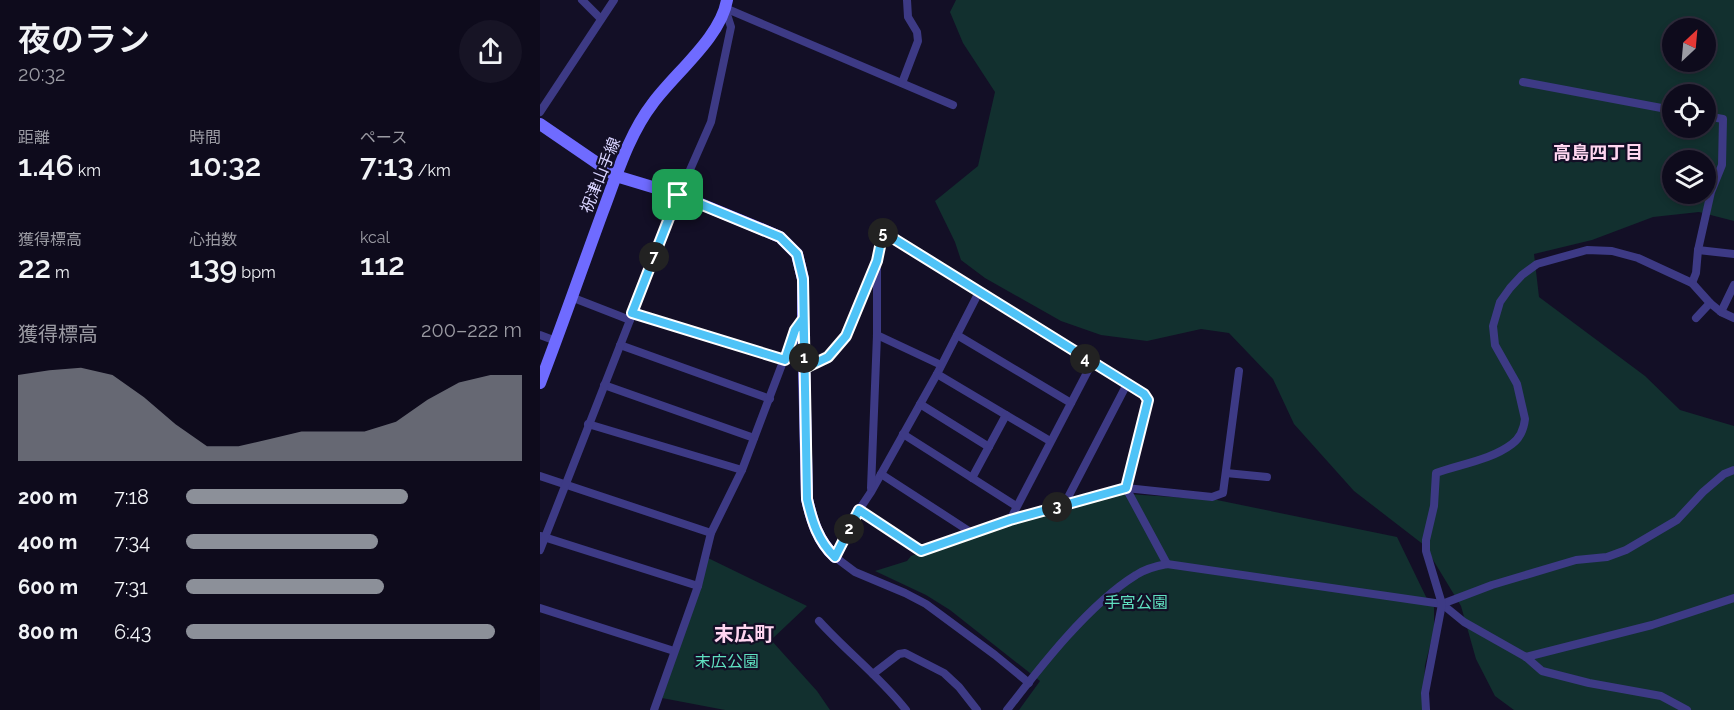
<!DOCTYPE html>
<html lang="ja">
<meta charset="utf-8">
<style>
:root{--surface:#0e0b1c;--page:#171425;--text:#f1f3f6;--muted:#9b9ba3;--line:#2e2b3b;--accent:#8c9099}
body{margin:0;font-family:Raleway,"Noto Sans JP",sans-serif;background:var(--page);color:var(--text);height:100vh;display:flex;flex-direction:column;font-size:22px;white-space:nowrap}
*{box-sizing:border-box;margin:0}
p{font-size:20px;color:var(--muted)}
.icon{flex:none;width:33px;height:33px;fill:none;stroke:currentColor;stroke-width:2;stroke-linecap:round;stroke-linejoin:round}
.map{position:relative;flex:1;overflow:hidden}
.details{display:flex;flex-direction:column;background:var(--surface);width:540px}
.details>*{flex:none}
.needle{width:39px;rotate:26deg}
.controls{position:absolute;left:1122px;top:18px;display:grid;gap:12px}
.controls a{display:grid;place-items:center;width:54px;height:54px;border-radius:50%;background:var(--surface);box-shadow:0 3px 9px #0003,0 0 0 2px var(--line);font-size:30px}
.pin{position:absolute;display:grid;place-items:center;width:51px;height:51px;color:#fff;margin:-26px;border-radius:12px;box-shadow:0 3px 9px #0006}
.km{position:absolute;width:30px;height:30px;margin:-15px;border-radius:50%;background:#222;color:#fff;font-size:16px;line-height:30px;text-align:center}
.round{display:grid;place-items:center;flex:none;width:63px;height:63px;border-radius:32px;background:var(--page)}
.summary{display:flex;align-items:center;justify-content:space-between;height:102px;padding:0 18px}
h1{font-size:33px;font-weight:600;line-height:45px}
.stats{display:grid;grid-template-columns:repeat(3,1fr);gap:9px;height:102px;padding:6px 18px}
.stats div{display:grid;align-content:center}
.stats b{font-size:30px;font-weight:600}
.stats small{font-size:16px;font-weight:400}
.stats p{font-size:16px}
.chart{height:168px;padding:12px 18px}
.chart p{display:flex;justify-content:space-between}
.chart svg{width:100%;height:108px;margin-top:6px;fill:var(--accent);opacity:.7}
ul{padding:0 18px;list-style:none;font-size:20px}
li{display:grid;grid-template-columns:96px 72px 1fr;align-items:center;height:45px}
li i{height:15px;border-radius:8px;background:var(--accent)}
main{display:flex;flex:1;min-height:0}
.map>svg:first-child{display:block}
</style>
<main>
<section class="details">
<div class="summary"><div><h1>夜のラン</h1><p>20:32</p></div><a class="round"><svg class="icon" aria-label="share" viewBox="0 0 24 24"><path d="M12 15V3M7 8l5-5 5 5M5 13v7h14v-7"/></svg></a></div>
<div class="stats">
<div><p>距離</p><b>1.46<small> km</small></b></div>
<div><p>時間</p><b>10:32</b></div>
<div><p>ペース</p><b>7:13<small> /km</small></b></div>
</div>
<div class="stats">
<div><p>獲得標高</p><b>22<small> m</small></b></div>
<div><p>心拍数</p><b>139<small> bpm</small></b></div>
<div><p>kcal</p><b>112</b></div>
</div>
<div class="chart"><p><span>獲得標高</span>200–222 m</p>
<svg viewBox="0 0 160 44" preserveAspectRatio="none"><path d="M0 44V9L10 7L20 6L30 9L40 18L50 29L60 38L70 38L80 35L90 32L100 32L110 32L120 28L130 19L140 12L150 9L160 9V44z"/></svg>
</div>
<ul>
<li><b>200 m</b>7:18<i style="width:66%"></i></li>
<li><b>400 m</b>7:34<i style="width:57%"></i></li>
<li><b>600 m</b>7:31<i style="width:59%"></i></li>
<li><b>800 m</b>6:43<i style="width:92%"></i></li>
</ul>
</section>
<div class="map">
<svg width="1194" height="710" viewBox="0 0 1194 710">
<rect width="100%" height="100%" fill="#130f26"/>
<g fill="#12302f" fill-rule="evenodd">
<path d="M416,0H1194V221L1159,212L1113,217L1052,240L994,254L999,297L1105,376L1140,410L1194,426V710H974L955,696L936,659L921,606L884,545L814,491L754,424L733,379L689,333L661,329L607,341L561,335L521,321L445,278L421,260L415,242L395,201L438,166L455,92L423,43L410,12ZM1132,28H1166V62H1132ZM1132,94H1166V128H1132ZM1132,160H1166V194H1132Z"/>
<polygon points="572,488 588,494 677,500 857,537 889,603 894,607 894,630 885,665 883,710 479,710 500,681 410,610 386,595 335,571 367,561 371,556"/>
<polygon points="168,558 267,606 231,640 277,691 290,710 185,710 122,698"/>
</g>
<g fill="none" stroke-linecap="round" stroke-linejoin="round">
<g stroke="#3d3a85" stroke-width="8">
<polyline points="42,0 61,19"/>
<polyline points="185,8 413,105"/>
<polyline points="983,82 1132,110"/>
<polyline points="362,83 378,41 377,32 368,17 367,0"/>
<polyline points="0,112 74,0"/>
<polyline points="1158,250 1194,254"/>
<polyline points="1152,283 1156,273 1158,250 1171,192 1182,165 1183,119 1166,116"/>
<polyline points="439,292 397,374 331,492 319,510 295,557 315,572 365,593 386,604 455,655 489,683"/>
<polyline points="31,297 90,320"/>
<polyline points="1181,312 1194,285"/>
<polyline points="92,313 245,360"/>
<polyline points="1156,318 1170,303"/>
<polyline points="0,335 16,341"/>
<polyline points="337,335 401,365"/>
<polyline points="417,335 531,403"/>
<polyline points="80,345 230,399"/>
<polyline points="265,368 288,357 306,336 337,261 343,233 604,394 608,400 586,488 627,564"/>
<polyline points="397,374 510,441"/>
<polyline points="64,385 214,438"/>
<polyline points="380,404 449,447"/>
<polyline points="48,424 202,470"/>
<polyline points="363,434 476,506"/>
<polyline points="686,473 727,477"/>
<polyline points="341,474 432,533"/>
<polyline points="0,476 171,533"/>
<polyline points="432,478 466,415"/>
<polyline points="331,488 337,335 337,267"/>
<polyline points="524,505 587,384"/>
<polyline points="319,510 381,551 470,520 586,488 672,497 683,493 699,371"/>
<polyline points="470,520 552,363"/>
<polyline points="1,536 158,586"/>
<polyline points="0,550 139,195 171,122 191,27 185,8"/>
<polyline points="902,604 924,622 986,657 1002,671 1049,683 1121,696 1147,710"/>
<polyline points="0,608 134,651"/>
<path d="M279,621C307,652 340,677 366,710"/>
<polyline points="986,657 1112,625 1194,598"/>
<polyline points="333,674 359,654 365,653 404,673 419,687 437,710"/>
<polyline points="114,710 158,586 171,533 202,470 255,330 262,320"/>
<path d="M467,710C501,666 549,604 596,575C605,569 616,566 627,564L902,604L952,585L1036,560L1067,557L1086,550L1137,520L1163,492L1184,474L1194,470"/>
<path d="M886,710L885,693L902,604L886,551V540L894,506L896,473C921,464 951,460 972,444C980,438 984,428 985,419L977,384L955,345L953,326L960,302L970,288L982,275L997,264L1047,250L1072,251L1098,258L1152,283L1170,303L1181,312L1194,318"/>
</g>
<g stroke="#6f6bff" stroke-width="12">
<path d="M0,124L76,176L139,195L219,228L240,237L257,254L263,279V319L267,499C272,521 278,541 295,557"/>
<path d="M0,383C22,326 42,268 63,211C77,174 89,134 113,103C135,73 181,37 187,0"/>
</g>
</g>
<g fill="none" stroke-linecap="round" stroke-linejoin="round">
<defs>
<path id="route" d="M138,195L240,237L257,254L263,279L267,499C272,521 278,541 295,557L319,510L381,551L470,520L586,488L608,400L604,394L343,232L337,261L306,336L288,357L265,368L263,319L255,330L245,360L92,313L138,195"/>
</defs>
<use href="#route" stroke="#fff" stroke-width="12"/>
<use href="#route" stroke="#4fc3f7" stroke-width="8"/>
</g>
<g text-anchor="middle" stroke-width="4.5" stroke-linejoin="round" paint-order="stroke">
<g font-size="16" fill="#d9d4ff" stroke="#130f26">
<text transform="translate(60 175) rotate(-68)" y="6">祝津山手線</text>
</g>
<g font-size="16" fill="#5fe0c0" stroke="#130f26">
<text x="596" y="608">手宮公園</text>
<text x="187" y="667">末広公園</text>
</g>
<g font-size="18" font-weight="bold" fill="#ffd6f0" stroke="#130f26">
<text x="1058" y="159">高島四丁目</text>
</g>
<g font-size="20" font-weight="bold" fill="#ffd6f0" stroke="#130f26">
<text x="204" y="641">末広町</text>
</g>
</g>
</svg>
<div class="controls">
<a><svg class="needle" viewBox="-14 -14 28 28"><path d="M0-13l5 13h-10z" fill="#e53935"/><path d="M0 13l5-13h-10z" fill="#9b9ba3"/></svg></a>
<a><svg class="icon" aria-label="locate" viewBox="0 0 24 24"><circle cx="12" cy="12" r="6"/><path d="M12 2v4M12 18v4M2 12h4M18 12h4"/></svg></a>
<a><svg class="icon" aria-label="layers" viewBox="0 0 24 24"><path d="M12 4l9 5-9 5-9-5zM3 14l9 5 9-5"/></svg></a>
</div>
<div class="pin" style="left:138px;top:195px;background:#1e9e55"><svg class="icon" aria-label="arrive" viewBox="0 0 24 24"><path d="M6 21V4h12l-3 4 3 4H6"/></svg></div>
<b class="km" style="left:264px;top:358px">1</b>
<b class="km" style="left:309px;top:529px">2</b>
<b class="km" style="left:517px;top:507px">3</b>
<b class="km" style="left:545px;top:359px">4</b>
<b class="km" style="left:343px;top:233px">5</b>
<b class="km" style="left:114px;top:257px">7</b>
</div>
</main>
